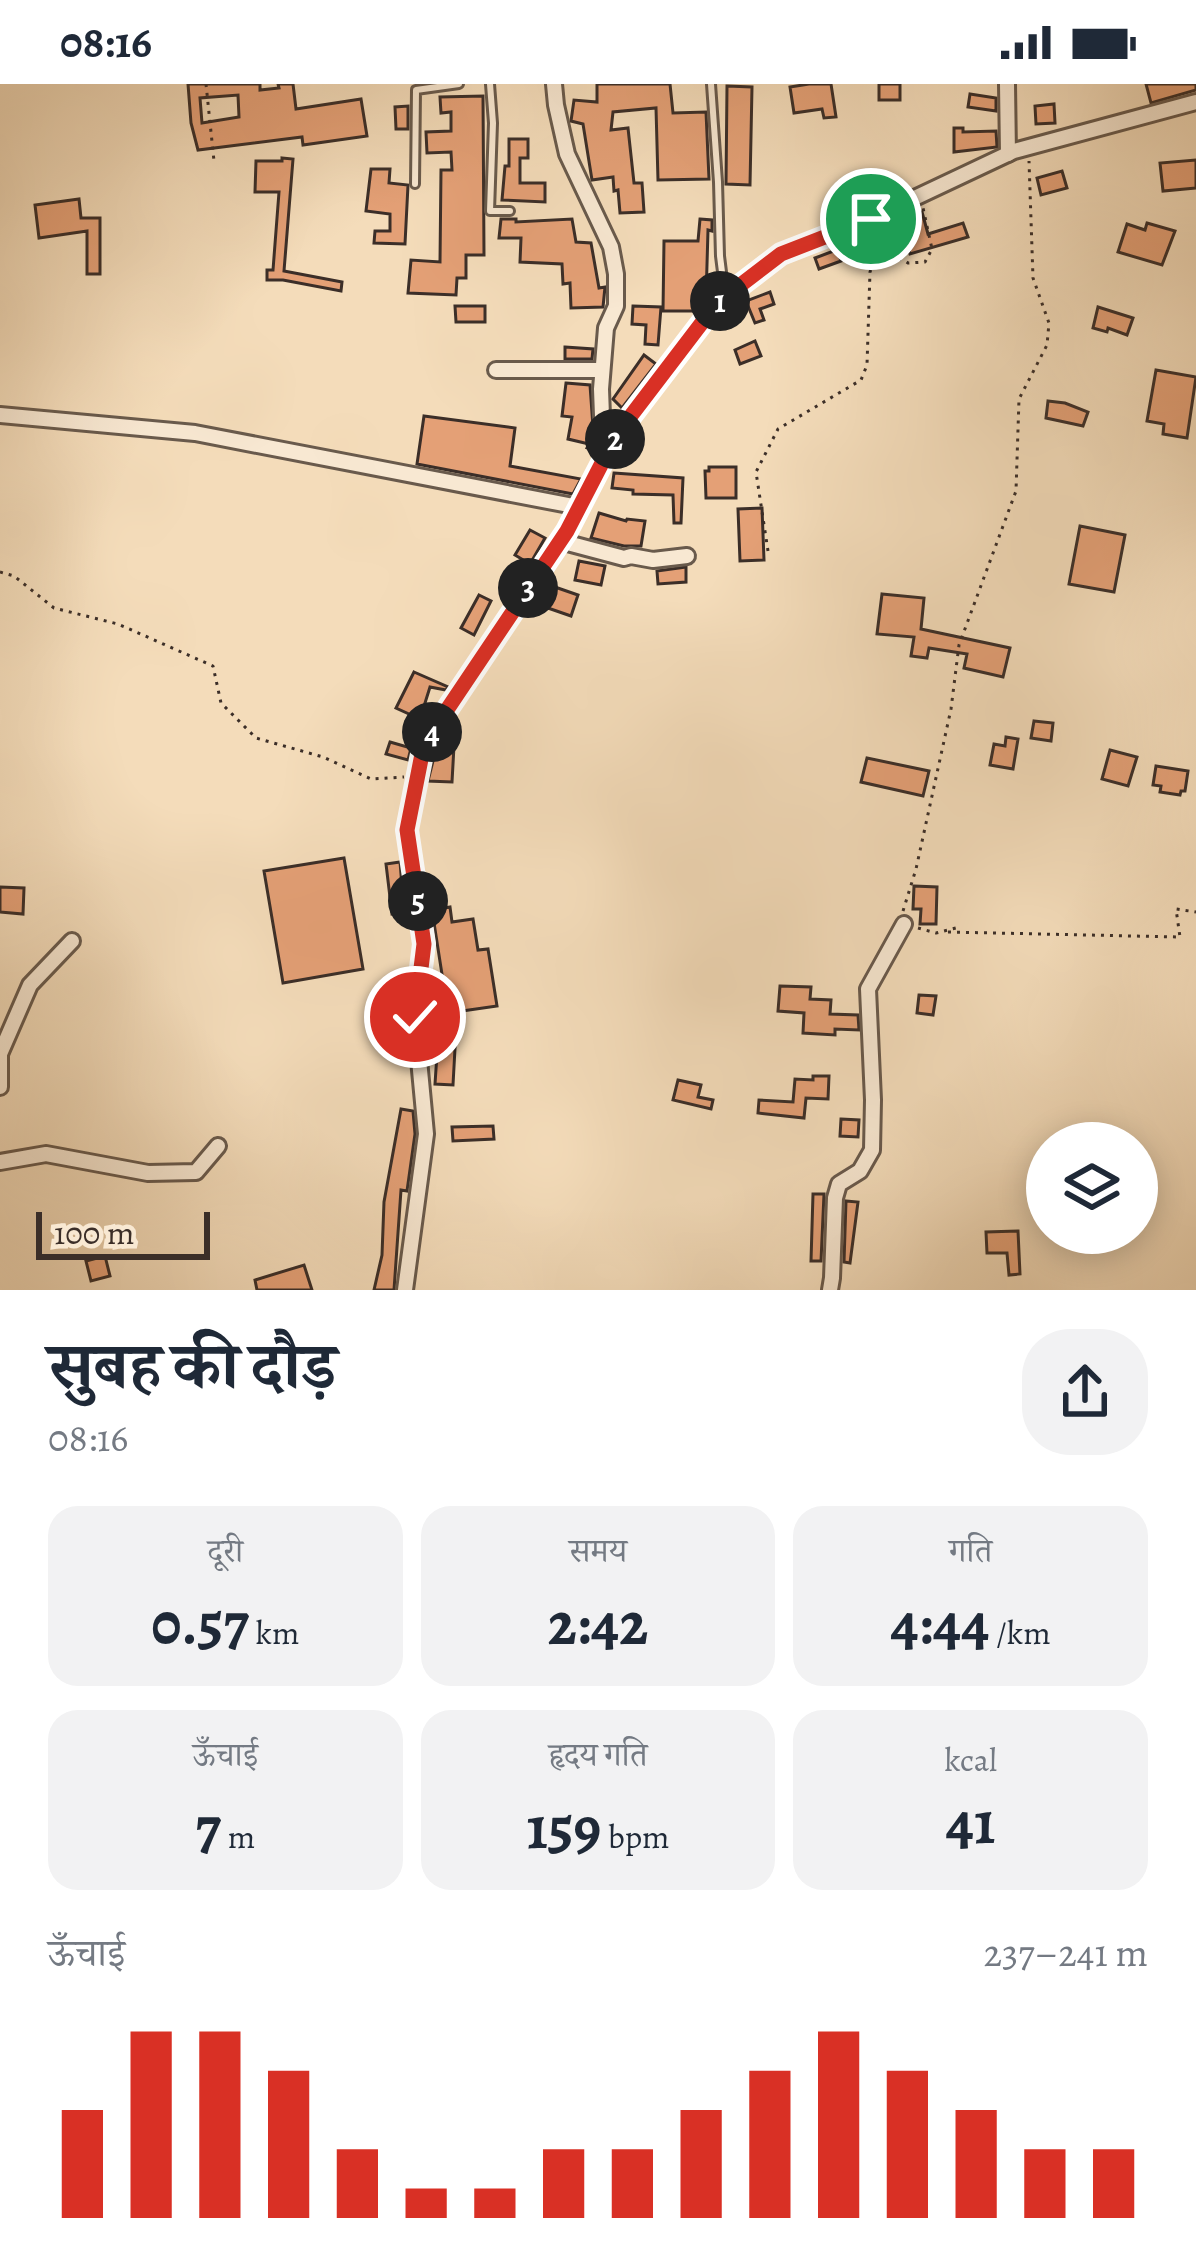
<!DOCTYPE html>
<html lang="hi">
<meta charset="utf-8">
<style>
:root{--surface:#fff;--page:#f2f2f3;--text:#1f2937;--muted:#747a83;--accent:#d93025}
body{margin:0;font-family:Alegreya,"Noto Serif Devanagari",serif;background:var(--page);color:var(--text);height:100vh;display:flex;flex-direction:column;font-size:45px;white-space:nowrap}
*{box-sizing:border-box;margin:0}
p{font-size:39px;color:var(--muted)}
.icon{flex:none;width:66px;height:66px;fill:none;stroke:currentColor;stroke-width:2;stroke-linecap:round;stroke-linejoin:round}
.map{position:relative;height:1206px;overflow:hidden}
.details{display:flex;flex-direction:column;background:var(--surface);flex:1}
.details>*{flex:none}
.tools{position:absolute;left:1026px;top:1038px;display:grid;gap:24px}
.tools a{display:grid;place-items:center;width:132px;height:132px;border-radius:50%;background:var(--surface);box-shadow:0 6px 30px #0003;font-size:60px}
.scale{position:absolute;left:36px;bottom:30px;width:174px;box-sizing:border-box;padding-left:12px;border:6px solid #3b2e28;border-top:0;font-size:33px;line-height:42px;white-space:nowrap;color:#3b2e28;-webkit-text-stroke:9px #f8e8d2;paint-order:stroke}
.pin{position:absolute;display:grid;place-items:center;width:102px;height:102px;color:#fff;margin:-51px;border:6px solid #fff;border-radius:50%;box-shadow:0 3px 12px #0007}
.km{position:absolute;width:60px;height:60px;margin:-30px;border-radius:50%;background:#222;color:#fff;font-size:33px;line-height:60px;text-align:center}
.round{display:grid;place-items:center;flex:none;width:126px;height:126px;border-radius:48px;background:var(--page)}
.head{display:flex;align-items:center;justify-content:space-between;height:204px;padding:0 48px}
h1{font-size:66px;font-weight:700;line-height:90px}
.metrics{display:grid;grid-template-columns:repeat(3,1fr);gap:18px;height:204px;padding:12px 48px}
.metrics div{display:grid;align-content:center;border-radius:30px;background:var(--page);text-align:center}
.metrics b{font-size:60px;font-weight:700}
.metrics small{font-size:33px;font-weight:400}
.metrics p{font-size:33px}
.chart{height:336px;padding:24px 48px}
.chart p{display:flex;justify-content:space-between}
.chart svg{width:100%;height:216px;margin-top:12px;stroke:var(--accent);stroke-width:6}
.status{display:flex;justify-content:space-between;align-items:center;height:84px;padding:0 60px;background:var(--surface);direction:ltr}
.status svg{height:33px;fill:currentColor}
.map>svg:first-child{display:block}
</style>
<div class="status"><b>08:16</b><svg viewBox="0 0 49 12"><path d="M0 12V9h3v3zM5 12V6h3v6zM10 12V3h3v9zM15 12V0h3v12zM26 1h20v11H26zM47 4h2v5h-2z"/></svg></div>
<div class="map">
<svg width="1196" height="1206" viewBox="0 0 1196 1206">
<rect width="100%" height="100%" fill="#f4dcba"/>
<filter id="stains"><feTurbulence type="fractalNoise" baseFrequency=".00167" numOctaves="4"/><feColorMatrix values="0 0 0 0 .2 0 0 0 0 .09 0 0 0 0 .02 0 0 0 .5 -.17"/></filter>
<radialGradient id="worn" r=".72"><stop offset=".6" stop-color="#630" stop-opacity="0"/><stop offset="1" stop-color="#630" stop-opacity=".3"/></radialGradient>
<g fill="#e4a076" stroke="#3b2e28" stroke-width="3" fill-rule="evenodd">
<path d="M188,0H260V6L279,4L278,0H293L296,25L361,15L367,52L303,61L302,53L198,66L191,39ZM238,11L239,33L202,39L200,14Z"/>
<polygon points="597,0 670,0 673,29 706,28 709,95 658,96 656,24 613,28 611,46 628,44 634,99 642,99 644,128 620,129 618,106 614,107 613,93 592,96 583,40 571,37 574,16 597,18"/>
<polygon points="809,0 831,0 836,33 824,34 822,25 794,29 790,3"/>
<rect x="879" y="0" width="21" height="16"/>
<polygon points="1146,0 1196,0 1196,6 1151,19"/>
<polygon points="727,2 752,3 750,101 726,100"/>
<polygon points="970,10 996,14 996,27 968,23"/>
<polygon points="483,12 484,171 466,171 466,194 457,194 456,211 408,209 411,176 440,178 441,86 452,86 451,68 427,69 426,48 451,47 451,28 441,29 440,13"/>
<polygon points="1054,20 1055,39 1036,40 1035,22"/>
<polygon points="408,22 408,45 396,45 395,23"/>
<polygon points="954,44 963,44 963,48 996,47 997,63 954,68"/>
<polygon points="509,55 528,55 528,74 520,74 520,99 545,99 545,118 502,116 505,82 509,82"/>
<polygon points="282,74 293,75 284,187 342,198 341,207 283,196 267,196 267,186 273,186 279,108 255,108 256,77 282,77"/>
<polygon points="1196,76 1196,104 1163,107 1160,79"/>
<polygon points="371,85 390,85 389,99 408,101 405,160 374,159 375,147 390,147 390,130 366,127"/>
<polygon points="1062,87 1067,104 1041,111 1037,94"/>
<polygon points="79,115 81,134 100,134 100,190 87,190 87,147 39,154 35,121"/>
<polygon points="922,128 928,150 963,139 968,153 910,170 900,135"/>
<polygon points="501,135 516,135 516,138 572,135 576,158 591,159 599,204 605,203 603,223 571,224 570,199 563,200 562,180 520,178 521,154 499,154"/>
<polygon points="700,135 712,136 712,147 708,146 706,215 697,227 663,227 664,157 698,157"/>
<polygon points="1147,139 1175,147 1162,181 1118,168 1127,140 1145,146"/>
<polygon points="859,153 863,168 840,174 841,177 819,185 815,174 839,165 838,160"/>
<polygon points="770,208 774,220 760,225 764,236 755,239 746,217"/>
<polygon points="455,222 485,222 485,238 456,238"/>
<polygon points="633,222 661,223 658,261 645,260 646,241 632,240"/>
<polygon points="1098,223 1133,234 1127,251 1108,244 1107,248 1093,244"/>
<polygon points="755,257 761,272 740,280 735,266"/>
<polygon points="565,263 593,265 592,275 565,275"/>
<polygon points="644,271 656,280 622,324 613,315"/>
<polygon points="1156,286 1196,293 1187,354 1163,350 1164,340 1147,337"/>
<polygon points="566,299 590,301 593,343 602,354 595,367 587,364 589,360 568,355 572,333 562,332"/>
<polygon points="1048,317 1065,319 1088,328 1083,342 1046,334"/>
<polygon points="424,332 515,344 510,382 581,395 573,410 417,380"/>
<polygon points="709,383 736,383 736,414 706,414 705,387 709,387"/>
<polygon points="614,389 683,394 681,439 674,439 673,411 633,410 633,406 612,404"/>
<polygon points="762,424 764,476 740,477 738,425"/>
<polygon points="599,429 626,437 627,435 645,437 641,462 624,462 591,454"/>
<polygon points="1080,442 1125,451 1114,508 1069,500"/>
<polygon points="530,446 545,454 530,480 515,471"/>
<polygon points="579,477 605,482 601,501 575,496"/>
<polygon points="686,483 686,498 658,500 657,487"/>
<polygon points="552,502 578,511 571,532 545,523"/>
<polygon points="882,510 924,514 921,545 1010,564 1003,593 964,584 967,570 929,564 927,574 911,572 914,553 877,550"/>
<polygon points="479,511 491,517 474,551 461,544"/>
<polygon points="414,588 448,603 446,606 430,603 420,635 396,624"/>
<polygon points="1034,637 1053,639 1051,657 1031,654"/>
<polygon points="1006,653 1018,655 1013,685 990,681 994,660 1005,662"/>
<polygon points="390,658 411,664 408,676 386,670"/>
<polygon points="437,661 454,662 452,698 428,697"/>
<polygon points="1110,666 1137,673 1128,702 1102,695"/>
<polygon points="867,674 929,687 923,712 861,698"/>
<polygon points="1156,682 1188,687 1185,707 1181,707 1180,711 1160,708 1161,702 1153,701"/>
<polygon points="344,774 363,885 283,899 264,787"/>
<polygon points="400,778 404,828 392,830 386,780"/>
<polygon points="914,802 937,803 936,840 920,840 921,825 913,825"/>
<polygon points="0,803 24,804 23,830 0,828"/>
<polygon points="450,823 452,838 473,835 478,866 488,865 497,922 448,929 432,826"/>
<polygon points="780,902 811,903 810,915 831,916 830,930 858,931 859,946 835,945 835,951 803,949 804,929 778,927"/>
<polygon points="385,909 406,910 404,936 395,938 395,943 405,943 406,960 383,959"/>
<polygon points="919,911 936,912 933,931 917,929"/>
<polygon points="431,944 456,946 453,1001 435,1000 437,970 430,970"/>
<polygon points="813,992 829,992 828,1015 806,1014 804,1034 758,1029 759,1016 793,1018 795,995 813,996"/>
<polygon points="678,996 701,1001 698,1013 713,1016 711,1025 673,1016"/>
<polygon points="401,1025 413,1027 415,1050 407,1107 401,1106 394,1206 374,1206 382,1171 384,1118"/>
<polygon points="841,1035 859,1036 858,1053 840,1052"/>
<polygon points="493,1042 494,1055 453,1057 452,1043"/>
<polygon points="813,1110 824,1110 821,1177 811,1177"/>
<polygon points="846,1117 858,1118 850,1179 844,1178"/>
<polygon points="1018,1147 1020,1190 1009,1191 1007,1169 987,1169 986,1148"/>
<polygon points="105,1172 110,1192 91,1197 86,1177"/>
<polygon points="304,1181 312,1206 257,1206 255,1196"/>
</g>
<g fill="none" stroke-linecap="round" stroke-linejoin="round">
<defs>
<g id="lane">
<polyline points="490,0 493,39 490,127 510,127"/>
<polyline points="711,0 718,98 720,172 725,212"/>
<polyline points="415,100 416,6 459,0"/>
</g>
<g id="street">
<polyline points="554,0 556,21 567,70 611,163 616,190 616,222 606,244 601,305 602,332 615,355"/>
<polyline points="1007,0 1008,70"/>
<polyline points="496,286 602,286"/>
<polyline points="0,331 195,349 579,423"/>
<polyline points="560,457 624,474 631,472 653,476 687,472"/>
<polyline points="0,1003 0,970 30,901 72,857"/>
<polyline points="0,1078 46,1070 148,1089 196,1088 218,1062"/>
<polyline points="405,1206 426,1050 415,933 424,860 407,746 424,660 567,447 617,349 717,219 781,170 870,135 1014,67 1196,18"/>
<polyline points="830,1206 832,1194 835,1114 839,1100 860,1087 872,1066 873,1016 868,905 904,840"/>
</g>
</defs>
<use href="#lane" stroke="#695a4c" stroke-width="12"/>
<use href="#street" stroke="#695a4c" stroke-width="20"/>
<g stroke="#3b2e28" stroke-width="3" stroke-dasharray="3 6" stroke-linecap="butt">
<polyline points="206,0 214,77"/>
<path d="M768,467L756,388L778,345L861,296L867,281L870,188L873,179C885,176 898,171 908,179L925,178L932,165L923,124"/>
<polyline points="0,488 14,492 54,524 118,540 213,582 221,619 256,654 323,673 371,695 404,693"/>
<polyline points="903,827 916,785 951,625 959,561 1016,407 1019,315 1047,261 1049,239 1033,194 1029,77"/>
<polyline points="918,844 936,849 956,844"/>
<polyline points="948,848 1180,853 1176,825 1196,828"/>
</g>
<use href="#lane" stroke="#f8e8d2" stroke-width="6"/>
<use href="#street" stroke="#f8e8d2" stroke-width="14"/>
</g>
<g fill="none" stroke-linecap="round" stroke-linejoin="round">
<defs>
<polyline id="route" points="415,933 424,860 407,746 424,660 567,447 617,350 717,219 781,170 871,135"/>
</defs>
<use href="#route" stroke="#fff" stroke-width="24"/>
<use href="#route" stroke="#d93025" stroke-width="15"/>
</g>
<rect width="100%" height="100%" filter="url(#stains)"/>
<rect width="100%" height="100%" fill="url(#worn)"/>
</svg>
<div class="tools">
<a><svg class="icon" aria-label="layers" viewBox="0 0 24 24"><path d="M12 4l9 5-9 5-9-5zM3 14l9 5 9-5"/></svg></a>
</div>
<div class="scale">100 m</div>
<div class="pin" style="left:871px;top:135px;background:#1e9e55"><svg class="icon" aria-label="arrive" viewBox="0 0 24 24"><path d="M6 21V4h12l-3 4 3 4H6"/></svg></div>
<div class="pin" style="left:415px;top:933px;background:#d93025"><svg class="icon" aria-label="check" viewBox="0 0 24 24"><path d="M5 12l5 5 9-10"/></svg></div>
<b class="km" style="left:720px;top:217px">1</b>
<b class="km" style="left:615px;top:355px">2</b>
<b class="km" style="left:528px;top:504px">3</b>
<b class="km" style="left:432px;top:648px">4</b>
<b class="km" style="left:418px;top:817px">5</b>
</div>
<section class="details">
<div class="head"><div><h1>सुबह की दौड़</h1><p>08:16</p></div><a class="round"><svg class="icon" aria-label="share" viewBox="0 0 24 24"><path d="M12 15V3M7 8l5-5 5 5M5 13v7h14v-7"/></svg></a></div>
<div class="metrics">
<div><p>दूरी</p><b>0.57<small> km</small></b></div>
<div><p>समय</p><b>2:42</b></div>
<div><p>गति</p><b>4:44<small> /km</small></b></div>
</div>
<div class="metrics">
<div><p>ऊँचाई</p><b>7<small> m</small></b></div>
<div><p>हृदय गति</p><b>159<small> bpm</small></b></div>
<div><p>kcal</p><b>41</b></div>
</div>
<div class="chart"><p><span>ऊँचाई</span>237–241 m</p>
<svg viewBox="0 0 160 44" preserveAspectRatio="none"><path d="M5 44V22M15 44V6M25 44V6M35 44V14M45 44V30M55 44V38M65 44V38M75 44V30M85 44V30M95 44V22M105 44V14M115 44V6M125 44V14M135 44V22M145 44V30M155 44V30"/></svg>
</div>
</section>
